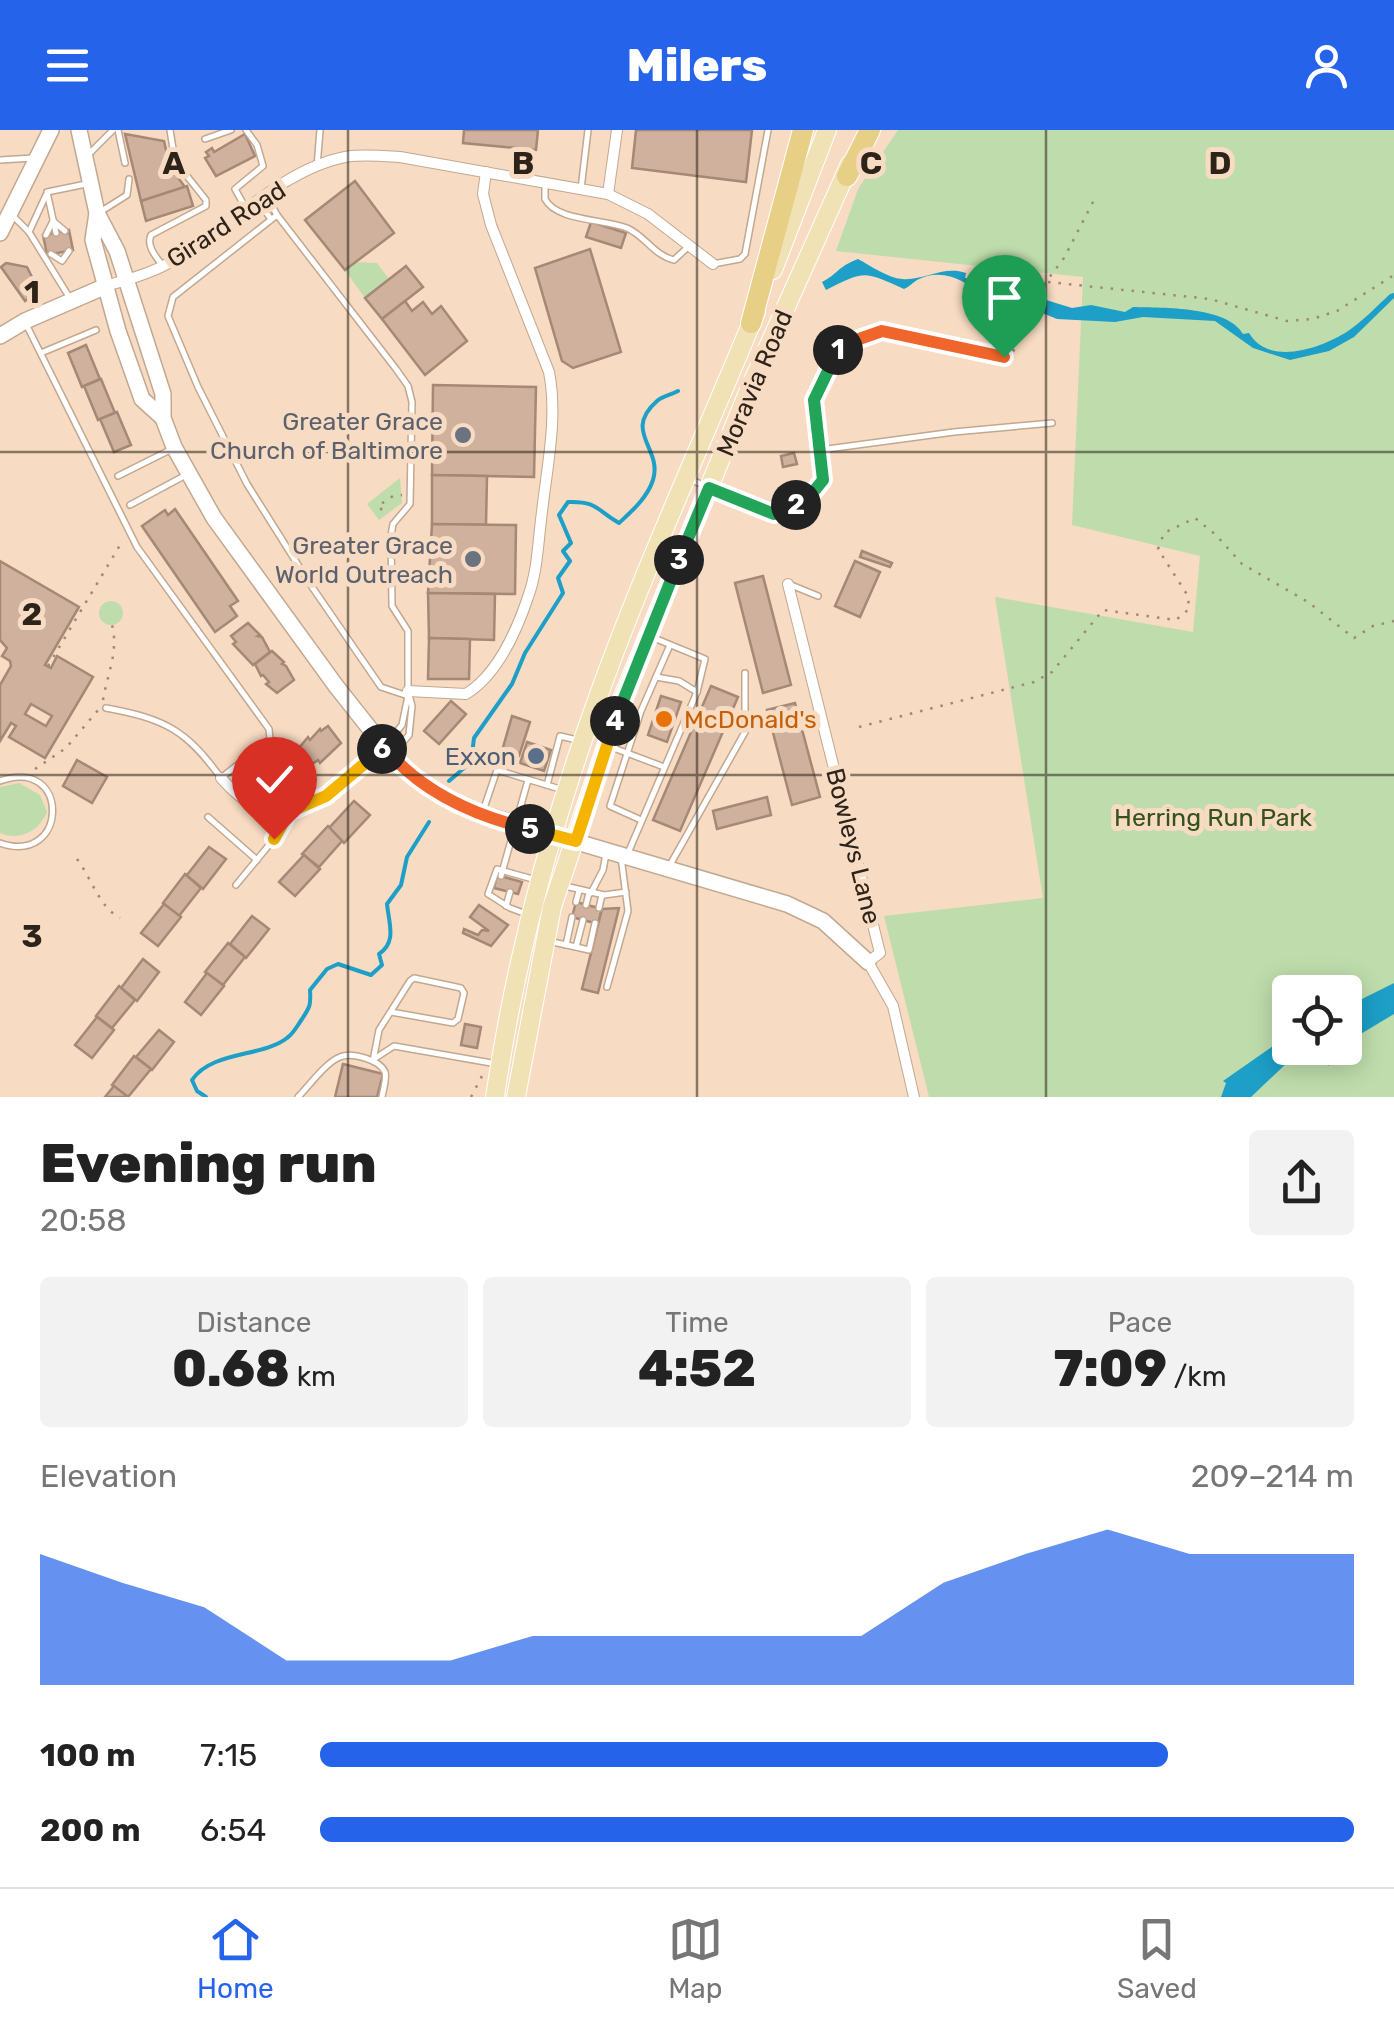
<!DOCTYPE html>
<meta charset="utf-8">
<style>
:root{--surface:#fff;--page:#f2f2f2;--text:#222;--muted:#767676;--line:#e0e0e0;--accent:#2563eb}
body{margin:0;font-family:Rubik,sans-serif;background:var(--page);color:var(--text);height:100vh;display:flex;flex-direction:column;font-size:38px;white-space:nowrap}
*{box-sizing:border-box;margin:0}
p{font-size:32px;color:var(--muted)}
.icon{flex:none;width:55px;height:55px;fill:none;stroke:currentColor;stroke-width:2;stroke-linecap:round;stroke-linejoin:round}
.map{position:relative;height:967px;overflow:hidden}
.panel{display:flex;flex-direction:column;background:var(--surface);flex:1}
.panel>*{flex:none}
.buttons{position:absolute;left:1272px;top:845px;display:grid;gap:20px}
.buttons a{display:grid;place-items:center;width:90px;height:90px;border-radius:10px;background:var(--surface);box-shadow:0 5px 25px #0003;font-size:50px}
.pin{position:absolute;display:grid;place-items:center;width:85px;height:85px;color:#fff;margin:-102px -42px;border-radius:50% 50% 50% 0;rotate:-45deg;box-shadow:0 0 10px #0007}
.pin .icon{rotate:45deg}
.km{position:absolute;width:50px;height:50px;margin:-25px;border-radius:50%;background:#222;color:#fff;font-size:28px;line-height:50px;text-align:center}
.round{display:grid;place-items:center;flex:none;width:105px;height:105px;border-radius:10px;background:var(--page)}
.headline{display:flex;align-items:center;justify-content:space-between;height:170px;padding:0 40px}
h1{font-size:55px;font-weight:800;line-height:75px}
.figures{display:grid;grid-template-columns:repeat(3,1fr);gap:15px;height:170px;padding:10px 40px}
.figures div{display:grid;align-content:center;border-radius:10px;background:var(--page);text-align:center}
.figures b{font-size:50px;font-weight:800}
.figures small{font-size:28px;font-weight:400}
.figures p{font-size:28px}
.chart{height:280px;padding:20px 40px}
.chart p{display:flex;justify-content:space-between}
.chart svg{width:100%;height:180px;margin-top:10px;fill:var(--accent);opacity:.7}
ul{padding:0 40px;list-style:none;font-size:32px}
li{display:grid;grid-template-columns:160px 120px 1fr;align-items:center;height:75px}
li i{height:25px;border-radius:12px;background:var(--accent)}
header{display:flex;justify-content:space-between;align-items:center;height:130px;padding:0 40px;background:var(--accent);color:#fff;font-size:45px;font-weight:800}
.dock{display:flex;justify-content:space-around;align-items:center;height:140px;border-top:2px solid var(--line);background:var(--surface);font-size:28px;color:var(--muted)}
.dock a{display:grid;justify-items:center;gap:5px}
.dock .active{color:var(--accent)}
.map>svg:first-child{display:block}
</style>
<header><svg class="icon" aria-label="menu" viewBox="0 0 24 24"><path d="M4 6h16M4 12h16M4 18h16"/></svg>Milers<svg class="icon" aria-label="person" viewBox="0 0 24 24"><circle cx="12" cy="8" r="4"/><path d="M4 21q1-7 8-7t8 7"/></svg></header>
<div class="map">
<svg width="1394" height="967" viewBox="0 0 1394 967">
<rect width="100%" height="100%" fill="#f7dbc2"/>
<g fill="#bfddac" fill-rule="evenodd">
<path d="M898,0H1394V967H929L884,786L1043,768L995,467L1193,502L1200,426L1072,395L1083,147L836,121L858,59ZM1290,862H1345V918H1290Z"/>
<polygon points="355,132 377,133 389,149 365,168 345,140"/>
<polygon points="400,348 402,373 379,390 367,374"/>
<circle cx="111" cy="483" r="12"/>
<path d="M19,653L40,665L47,682C39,702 19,711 0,703V657Z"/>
</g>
<g fill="#1d9fc8">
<path d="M858,129C871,136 888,148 902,149C924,151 943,135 966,143L965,148L980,150L991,163H983L998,168L1017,161L1072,178L1091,175L1125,182L1133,177C1163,178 1227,176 1243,204L1249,203C1269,237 1322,218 1348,201C1363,191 1376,177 1390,164L1394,163V168L1354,207L1329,221L1290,230L1253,218L1215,191L1143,187L1115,192L1057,189L1020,174L986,170C970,152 942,136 917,150C912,153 909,157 904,159C864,141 865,140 826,160L822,152C838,144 837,137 858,129Z"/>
<polygon points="1394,853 1394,884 1359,905 1328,936 1328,926 1338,918 1345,918 1345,870 1362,869"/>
<polygon points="1290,904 1290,918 1315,918 1290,930 1251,967 1221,967 1226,953 1223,951"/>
</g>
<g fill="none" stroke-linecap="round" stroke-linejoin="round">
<g stroke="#1d9fc8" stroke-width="4">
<path d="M449,651L471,632L474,608L512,554L525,523L563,463L558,448L570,431L563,421L571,413L559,385L568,372C598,371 596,380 619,393C632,381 647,368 653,350C663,318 622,302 657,271C662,266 671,265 678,261"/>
<path d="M206,967L197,961L192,950C211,921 263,927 287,908C294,903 297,896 302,889C310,877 311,875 310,860L327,839L338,834L371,845L382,835L379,824C397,812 389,794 387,774L401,755L407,727L429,692"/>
</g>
</g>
<g fill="#cfb19d" stroke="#a58875" stroke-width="2.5" fill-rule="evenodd">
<polygon points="464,0 538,0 536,20 463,13"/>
<polygon points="636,0 752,0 746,52 632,38"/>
<polygon points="125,4 164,11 170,37 185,57 141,71"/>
<polygon points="245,4 255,26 216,46 205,28 209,26 206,22 212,18 214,22"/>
<polygon points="355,51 394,103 345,140 305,90"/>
<polygon points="187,56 193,76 146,91 141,71"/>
<polygon points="591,92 626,103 621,118 586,107"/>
<polygon points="69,100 73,120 47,125 43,105"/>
<polygon points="590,119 621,222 573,238 562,231 535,138"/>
<polygon points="6,133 27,137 39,161 25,171 1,137"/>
<polygon points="406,136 423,157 382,189 365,168"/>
<polygon points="405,171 412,181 423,172 432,184 441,176 467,211 425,245 382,189"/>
<polygon points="86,215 100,249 82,257 68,223"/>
<polygon points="101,249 115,283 98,290 84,256"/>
<polygon points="433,255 536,257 534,347 432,345"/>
<polygon points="117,282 131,315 114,322 100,289"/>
<polygon points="794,323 797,334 783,337 781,326"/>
<polygon points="432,345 487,346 486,395 432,394"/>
<polygon points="175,379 238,471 230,476 237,486 215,502 142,396 165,380 168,385"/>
<polygon points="432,394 516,395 515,464 428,463"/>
<polygon points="862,421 892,433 890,437 860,427"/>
<path d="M0,431L79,477L45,535L51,538L57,526L93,547L45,628L9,607L16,596L11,593L0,611V555L11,536L10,531L2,526L7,518L0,510ZM31,574L52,586L46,596L25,584Z"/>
<polygon points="855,431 880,442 860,487 835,476"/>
<polygon points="763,446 791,555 763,563 735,453"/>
<polygon points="428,463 495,464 494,510 429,508"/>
<polygon points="248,493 260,505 258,506 262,507 270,522 253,535 233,514 236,512 231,506"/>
<polygon points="429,508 470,509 469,549 428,549"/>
<polygon points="272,521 284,532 282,534 286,536 294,550 277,563 266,554 269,552 263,545 261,546 255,534"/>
<polygon points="711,556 738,567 680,701 653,690"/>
<polygon points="661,566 681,572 667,612 648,605"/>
<polygon points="451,571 466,584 439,614 424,601"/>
<polygon points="795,573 820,667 792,675 767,580"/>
<polygon points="512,586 530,592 519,626 502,621"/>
<polygon points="328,596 341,613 320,633 318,630 311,635 299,618 308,607 310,610 320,599 321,601"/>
<polygon points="527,612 551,620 544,641 520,633"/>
<polygon points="297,616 310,634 299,646 297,643 290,653 288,650 281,655 268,638 275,633 273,631 287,625 285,622"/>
<polygon points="77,630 107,647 92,673 63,656"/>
<polygon points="767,667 771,685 717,699 713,681"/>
<polygon points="354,671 370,685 344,713 329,698"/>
<polygon points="328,696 342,711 319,737 302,724"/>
<polygon points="209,717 226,729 203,759 185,744 187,745"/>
<polygon points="304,725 320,739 295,766 279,752"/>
<polygon points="185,744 201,758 179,786 163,773"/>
<polygon points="497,745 522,752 518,764 494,758"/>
<polygon points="576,772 602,779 598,794 572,787"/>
<polygon points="164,774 181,787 158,816 141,803"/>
<polygon points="479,775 508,795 491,816 463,803 464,799 478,805 482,800 489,801 470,787"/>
<polygon points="619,778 598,863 582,859 602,779"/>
<polygon points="252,786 269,799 246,828 230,814"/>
<polygon points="228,813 245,827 223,855 205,842"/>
<polygon points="143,829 159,842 137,871 121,858"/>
<polygon points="207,843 224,856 201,885 185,872"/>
<polygon points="119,856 135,870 112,898 96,886"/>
<polygon points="97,887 114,900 92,928 75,915"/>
<polygon points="465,894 481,897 477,918 461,915"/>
<polygon points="159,900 174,912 152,940 136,927"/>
<polygon points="134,926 151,939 128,967 112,955"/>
<polygon points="343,934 383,944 377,967 335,967"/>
<polygon points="114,956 128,967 105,967"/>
</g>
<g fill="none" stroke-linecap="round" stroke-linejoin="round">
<defs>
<g id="lane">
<polyline points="118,0 125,33"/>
<polyline points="205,9 231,0"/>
<polyline points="90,23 113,0"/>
<polyline points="0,30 33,28"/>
<polyline points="317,37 320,0"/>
<path d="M545,52V69C556,91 604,89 627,98C645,106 655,126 674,130L689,116"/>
<polyline points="581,59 588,0"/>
<polyline points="266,65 277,85 396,239 408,256 412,272 410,374 393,394 391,406 392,476 408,501 408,561 412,576 409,605 403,612 386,617"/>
<polyline points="258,72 271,89"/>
<polyline points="245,77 235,59 263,36 257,15 246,0"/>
<polyline points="100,82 127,65 129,49"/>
<polyline points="12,85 29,102 71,170"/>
<polyline points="277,85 173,167 168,186 198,257 247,354 310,454 381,557 408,566"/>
<polyline points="29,102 46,65"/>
<polyline points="56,103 47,62 86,54"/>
<polyline points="46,105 53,91 65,101"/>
<polyline points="51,124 62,131 69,121"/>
<polyline points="713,134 740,129 745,124 768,0"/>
<path d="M163,136C156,127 146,116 151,105L206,76V70L175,31L170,0"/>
<path d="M26,194L137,417L269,599L270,609L221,648C186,600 166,589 106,578"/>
<polyline points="41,223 96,200"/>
<polyline points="118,346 172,319"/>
<path d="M689,349L774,385C791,381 821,364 824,345C824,337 821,328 820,320L954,302L1052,293"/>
<polyline points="130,375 186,345"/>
<polyline points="791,455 818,466"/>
<polyline points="656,547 679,551 697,562"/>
<polyline points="385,616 402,595 408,566"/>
<polyline points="611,617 664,637"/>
<path d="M0,651C71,625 69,737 0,713"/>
<polyline points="547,655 560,606 581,611"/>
<polyline points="483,681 497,640 560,659"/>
<polyline points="208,687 257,730"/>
<polyline points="641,690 610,676 641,581 670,515"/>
<polyline points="628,723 697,562 705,529 654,508"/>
<polyline points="670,735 745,602 745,543"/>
<polyline points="501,746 528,650"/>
<polyline points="236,755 274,709 289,682"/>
<polyline points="565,756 604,765 626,762"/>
<polyline points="591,763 603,740 606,724"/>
<polyline points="576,772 579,761"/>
<polyline points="586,775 589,763"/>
<polyline points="506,776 510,762"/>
<polyline points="599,778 602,765"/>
<polyline points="529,785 510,778 488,764 497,739 536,750"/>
<polyline points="548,811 576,817 583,790"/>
<polyline points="566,815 572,787"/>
<polyline points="576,817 589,820 595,793"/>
<polyline points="607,857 628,781 621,727"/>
<polyline points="374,929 394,916 497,934"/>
<polyline points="373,931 379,900 410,851 414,848 461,858 464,863 458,889 453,893 391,882"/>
<path d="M298,967C309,956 326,932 340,927C352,922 380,930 385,942C387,949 383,960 382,967"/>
</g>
<g id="street">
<polyline points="608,64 617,0"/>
<path d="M106,156C125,150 147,145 165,135C223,104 279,40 345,27C363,24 382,26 400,27L608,64L648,84L713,134"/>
<polyline points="788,454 880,823 868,832 893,876 914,967"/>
<path d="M408,561L466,564C497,545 517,500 528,467C538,440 538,410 542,382C547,336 558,288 549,242L491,95L483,64L486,42"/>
<path d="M221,648C285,722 328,657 384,617"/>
</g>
<g id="secondary">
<polyline points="79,0 97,83 117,121 163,264 163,288 174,317 214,388 336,556 393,628 430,658 472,681 787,774 823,791 868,832"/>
<polyline points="97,83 93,110 118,201 142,269 163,288"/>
<polyline points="0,103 51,0"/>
<polyline points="0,206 25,191 106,156"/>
</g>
<g id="primary">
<polyline points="773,140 827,0"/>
<path d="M495,967C514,837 548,707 592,584C640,447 701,316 756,182"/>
<polyline points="516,967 552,777 622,569 751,255 850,34"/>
</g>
<g id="highway">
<polyline points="847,46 870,0"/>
<polyline points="751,193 803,0"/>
</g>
</defs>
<use href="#lane" stroke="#c2a890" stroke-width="8"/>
<use href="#street" stroke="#c2a890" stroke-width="12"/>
<use href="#secondary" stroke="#c2a890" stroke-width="18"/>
<use href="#primary" stroke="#fff" stroke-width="20"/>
<use href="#highway" stroke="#fff" stroke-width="22"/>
<g stroke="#9d8976" stroke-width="2.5" stroke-dasharray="2.5 8" stroke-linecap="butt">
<polyline points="1048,152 1210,169 1287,191 1312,189 1337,181 1394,145"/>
<polyline points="819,314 815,270 831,229 843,215 882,201 1003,227 1013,222 1039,161 1064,128 1094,70"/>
<polyline points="382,380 378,376 393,366 402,365"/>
<polyline points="48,536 123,410"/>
<path d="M103,570C107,545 119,521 112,495"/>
<polyline points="859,597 1034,552 1052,542 1103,480 1176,490 1189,479 1188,466 1158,419 1164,403 1195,388 1216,405 1242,434 1308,472 1354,508 1373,496 1394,491"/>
<polyline points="35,639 66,618 99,579"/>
<path d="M77,729C92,749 99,777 120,788"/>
<polyline points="471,967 482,946"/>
</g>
<use href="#lane" stroke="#fff" stroke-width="5"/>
<use href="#street" stroke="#fff" stroke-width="10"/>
<use href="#secondary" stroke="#fff" stroke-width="15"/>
<use href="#primary" stroke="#f1e2b6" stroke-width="18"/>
<use href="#highway" stroke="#e8cf86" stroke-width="20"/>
</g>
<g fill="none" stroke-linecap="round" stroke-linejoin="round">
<defs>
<polyline id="split-1" points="838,220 842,215 882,201 1004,227"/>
<polyline id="split-2" points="796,375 814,361 823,350 814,270 838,220"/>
<polyline id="split-3" points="679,430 709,358 774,384 796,375"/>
<polyline id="split-4" points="615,591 679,430"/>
<polyline id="split-5" points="530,699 576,711 615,591"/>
<path id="split-6" d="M382,619L384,617C420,661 475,686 530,699"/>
<polyline id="split-7" points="274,709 289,682 326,666 382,619"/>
</defs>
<use href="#split-1" stroke="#fff" stroke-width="20"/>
<use href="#split-2" stroke="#fff" stroke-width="20"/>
<use href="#split-3" stroke="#fff" stroke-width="20"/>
<use href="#split-4" stroke="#fff" stroke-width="20"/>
<use href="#split-5" stroke="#fff" stroke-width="20"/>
<use href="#split-6" stroke="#fff" stroke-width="20"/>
<use href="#split-7" stroke="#fff" stroke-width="20"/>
<use href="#split-1" stroke="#f0652b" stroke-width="12"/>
<use href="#split-2" stroke="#22a559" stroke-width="12"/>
<use href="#split-3" stroke="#22a559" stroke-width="12"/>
<use href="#split-4" stroke="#22a559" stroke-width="12"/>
<use href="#split-5" stroke="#f5b400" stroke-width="12"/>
<use href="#split-6" stroke="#f0652b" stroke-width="12"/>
<use href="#split-7" stroke="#f5b400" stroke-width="12"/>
</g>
<path fill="none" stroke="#2d2319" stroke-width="2.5" stroke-opacity="0.55" d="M348,0V967M697,0V967M1046,0V967M0,322H1394M0,645H1394"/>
<g fill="#6b7280" stroke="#f7dbc2" stroke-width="4">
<circle cx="463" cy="305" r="10"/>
<circle cx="473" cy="429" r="10"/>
</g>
<circle fill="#e8710a" stroke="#f7dbc2" stroke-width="4" cx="664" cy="589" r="10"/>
<circle fill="#5c6f8a" stroke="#f7dbc2" stroke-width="4" cx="536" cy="626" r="10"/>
<g text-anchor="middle" stroke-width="10" stroke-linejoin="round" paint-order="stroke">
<g font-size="25" fill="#2d2319" stroke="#f7dbc2">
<text transform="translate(226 94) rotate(-33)" y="9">Girard Road</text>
<text transform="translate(754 253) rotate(-67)" y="9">Moravia Road</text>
<text transform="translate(854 716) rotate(76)" y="9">Bowleys Lane</text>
</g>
<g font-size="25" fill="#5b616d" stroke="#f7dbc2" text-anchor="end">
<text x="443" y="300">Greater Grace<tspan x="443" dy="29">Church of Baltimore</tspan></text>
<text x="453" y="424">Greater Grace<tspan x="453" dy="29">World Outreach</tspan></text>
</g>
<g font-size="25" fill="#c56008" stroke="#f7dbc2" text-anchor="start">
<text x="684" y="598">McDonald's</text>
</g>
<g font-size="25" fill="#4e5e75" stroke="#f7dbc2" text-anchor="end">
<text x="516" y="635">Exxon</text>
</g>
<g font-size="25" fill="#34521b" stroke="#f7dbc2">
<text x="1213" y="696">Herring Run Park</text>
</g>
</g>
<g font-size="32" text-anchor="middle" font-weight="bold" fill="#2d2319" stroke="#f7dbc2" stroke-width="10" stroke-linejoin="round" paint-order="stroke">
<text x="174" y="44">A</text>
<text x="523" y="44">B</text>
<text x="871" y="44">C</text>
<text x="1220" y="44">D</text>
<text x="32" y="173">1</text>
<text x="32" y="495">2</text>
<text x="32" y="817">3</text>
</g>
</svg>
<div class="buttons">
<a><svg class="icon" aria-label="locate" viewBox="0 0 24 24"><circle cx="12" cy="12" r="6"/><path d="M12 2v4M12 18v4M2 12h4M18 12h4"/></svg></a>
</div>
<div class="pin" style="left:1004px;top:227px;background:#1e9e55"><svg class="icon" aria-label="arrive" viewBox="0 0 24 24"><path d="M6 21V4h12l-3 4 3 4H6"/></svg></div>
<div class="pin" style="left:274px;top:709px;background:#d93025"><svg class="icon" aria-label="check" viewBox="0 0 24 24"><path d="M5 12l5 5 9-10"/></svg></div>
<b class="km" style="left:838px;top:220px">1</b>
<b class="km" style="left:796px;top:375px">2</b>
<b class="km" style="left:679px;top:430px">3</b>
<b class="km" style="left:615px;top:591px">4</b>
<b class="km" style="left:530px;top:699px">5</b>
<b class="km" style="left:382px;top:619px">6</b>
</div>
<section class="panel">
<div class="headline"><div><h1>Evening run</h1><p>20:58</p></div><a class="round"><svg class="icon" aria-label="share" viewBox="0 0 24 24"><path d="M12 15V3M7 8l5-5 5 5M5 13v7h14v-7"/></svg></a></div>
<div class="figures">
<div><p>Distance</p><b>0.68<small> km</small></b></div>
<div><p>Time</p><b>4:52</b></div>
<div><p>Pace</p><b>7:09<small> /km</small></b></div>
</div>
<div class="chart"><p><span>Elevation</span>209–214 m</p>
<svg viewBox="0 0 160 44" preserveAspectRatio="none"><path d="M0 44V12L10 19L20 25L30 38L40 38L50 38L60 32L70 32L80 32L90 32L100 32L110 19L120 12L130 6L140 12L150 12L160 12V44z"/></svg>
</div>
<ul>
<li><b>100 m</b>7:15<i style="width:82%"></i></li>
<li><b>200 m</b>6:54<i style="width:100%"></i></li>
</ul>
</section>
<nav class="dock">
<a class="active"><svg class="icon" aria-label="home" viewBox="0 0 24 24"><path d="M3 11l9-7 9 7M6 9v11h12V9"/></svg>Home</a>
<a><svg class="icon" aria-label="map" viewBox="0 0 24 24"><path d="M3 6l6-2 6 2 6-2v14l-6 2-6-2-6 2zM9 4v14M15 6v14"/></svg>Map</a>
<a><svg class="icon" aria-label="saved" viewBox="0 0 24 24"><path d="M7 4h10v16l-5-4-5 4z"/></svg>Saved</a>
</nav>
